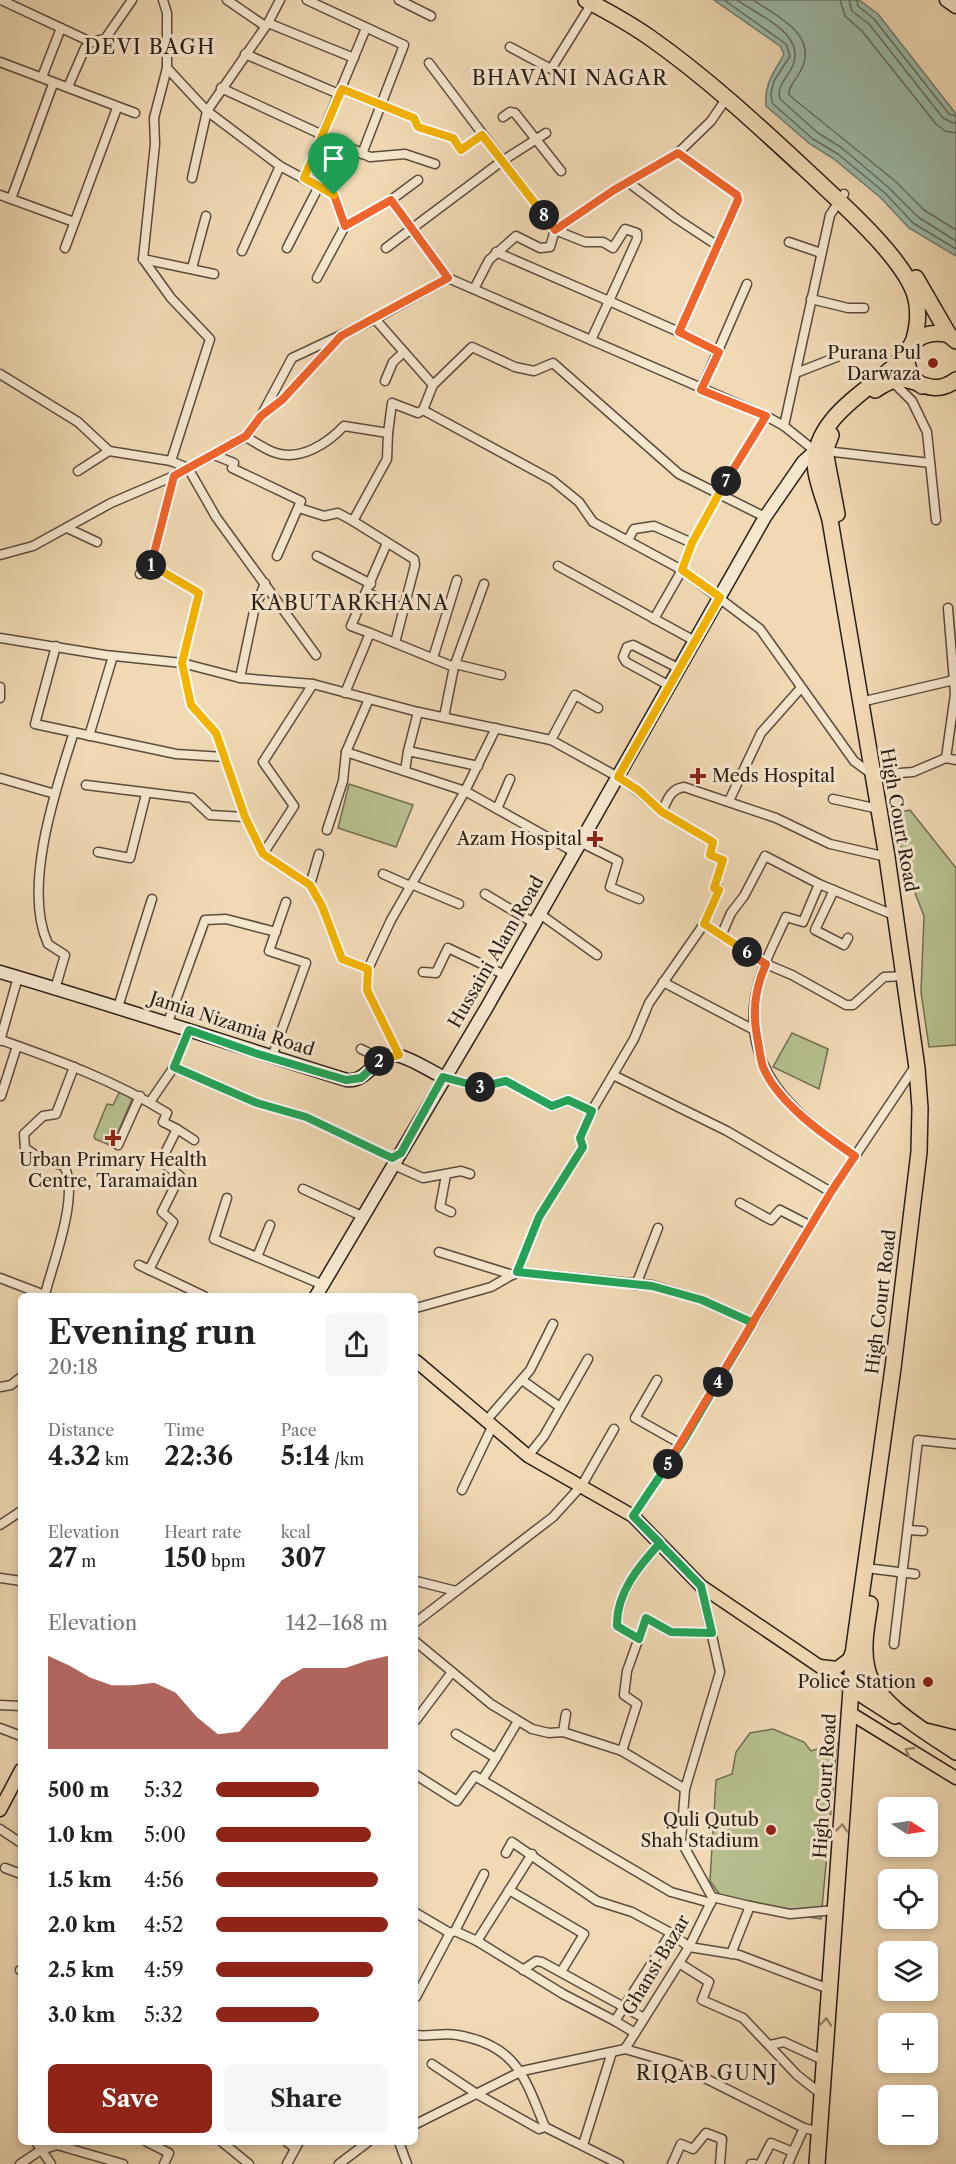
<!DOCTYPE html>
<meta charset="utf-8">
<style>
:root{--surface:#fff;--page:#f6f6f6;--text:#222;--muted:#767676;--accent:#8f2418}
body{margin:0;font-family:"Libre Caslon Text",serif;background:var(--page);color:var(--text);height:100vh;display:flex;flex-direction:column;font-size:22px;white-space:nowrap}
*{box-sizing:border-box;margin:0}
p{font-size:20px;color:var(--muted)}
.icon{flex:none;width:33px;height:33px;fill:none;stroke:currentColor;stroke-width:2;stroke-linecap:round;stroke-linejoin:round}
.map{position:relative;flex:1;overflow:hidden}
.details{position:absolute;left:18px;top:1293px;width:400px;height:852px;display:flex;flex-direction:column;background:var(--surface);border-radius:9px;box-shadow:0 3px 9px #0003}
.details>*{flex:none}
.needle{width:39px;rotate:102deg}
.controls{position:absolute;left:878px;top:1797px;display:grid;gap:12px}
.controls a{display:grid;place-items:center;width:60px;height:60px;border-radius:9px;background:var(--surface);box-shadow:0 3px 9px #0003;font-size:30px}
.pin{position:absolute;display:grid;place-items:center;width:51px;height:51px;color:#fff;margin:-62px -26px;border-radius:50% 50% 50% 0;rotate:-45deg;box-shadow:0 0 6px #0007}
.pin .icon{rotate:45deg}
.km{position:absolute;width:30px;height:30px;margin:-15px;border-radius:50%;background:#222;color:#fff;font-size:16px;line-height:30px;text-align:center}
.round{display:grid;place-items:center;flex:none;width:63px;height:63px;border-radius:9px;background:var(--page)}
.headline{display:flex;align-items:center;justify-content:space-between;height:102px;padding:0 30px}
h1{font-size:33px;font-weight:800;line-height:45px}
.figures{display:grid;grid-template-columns:repeat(3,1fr);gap:9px;height:102px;padding:6px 30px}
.figures div{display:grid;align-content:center}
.figures b{font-size:26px;font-weight:800}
.figures small{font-size:16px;font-weight:400}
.figures p{font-size:16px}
.chart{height:168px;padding:12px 30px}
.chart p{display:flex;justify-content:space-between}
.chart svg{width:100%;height:108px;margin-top:6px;fill:var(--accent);opacity:.7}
.button{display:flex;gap:12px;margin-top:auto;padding:12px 30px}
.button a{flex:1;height:69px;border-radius:9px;background:var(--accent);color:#fff;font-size:24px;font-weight:800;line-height:69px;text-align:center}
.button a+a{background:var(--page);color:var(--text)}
ul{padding:0 30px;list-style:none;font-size:20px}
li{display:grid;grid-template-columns:96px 72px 1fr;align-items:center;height:45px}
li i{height:15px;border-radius:8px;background:var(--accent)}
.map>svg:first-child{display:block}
</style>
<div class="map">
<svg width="956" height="2164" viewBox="0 0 956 2164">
<rect width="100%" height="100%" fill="#f0d9b4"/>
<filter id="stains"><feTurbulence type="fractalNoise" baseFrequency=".00333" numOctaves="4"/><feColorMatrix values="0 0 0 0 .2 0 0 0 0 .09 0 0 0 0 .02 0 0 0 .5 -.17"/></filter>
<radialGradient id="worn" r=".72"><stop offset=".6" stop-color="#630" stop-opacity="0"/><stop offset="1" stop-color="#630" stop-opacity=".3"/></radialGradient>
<g fill="#b7c08f" stroke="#706e53" stroke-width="1.5">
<polygon points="349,784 413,805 396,847 338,828"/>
<polygon points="910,810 956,868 956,1045 929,1047 921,992 924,916 903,862 895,813"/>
<polygon points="792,1033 828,1049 819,1089 773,1067"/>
<polygon points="120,1091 133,1097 112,1146 95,1139 94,1136 107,1104 113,1105"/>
<polygon points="773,1729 804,1742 811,1751 837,1743 821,1919 727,1905 710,1881 716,1780 732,1774 736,1752 750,1733"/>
</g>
<path fill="#9bbaa9" stroke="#6d7b6f" stroke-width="1.5" d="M714,0H859L878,14L956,114V256L909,228L881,198L834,159L810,144L766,106C764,83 774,73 784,54L780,46Z"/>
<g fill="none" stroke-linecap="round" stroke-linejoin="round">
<g stroke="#626c60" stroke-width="1.5">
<polyline points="724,0 786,44 790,56 774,81 771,93 772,103 813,139 838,154 885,193 913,223 956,249"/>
<path d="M737,0C762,18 814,37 788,74C783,82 777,89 780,99L818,133L842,148L889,188L918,217L956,241"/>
<path d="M753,0C777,16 819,35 801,70C797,79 788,86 789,95L895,181L924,210L956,230"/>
<polyline points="840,0 845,16 862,31 936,124 945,131 956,133"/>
<polyline points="849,0 852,11 869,24 943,118 956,124"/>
<polyline points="857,0 858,6 874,19 949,114 956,116"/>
</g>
<defs>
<g id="street">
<polyline points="1,0 91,42"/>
<polyline points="163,0 167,13 167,68 154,118 155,144 143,259 171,298 210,339 171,461"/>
<polyline points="227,0 265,26"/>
<polyline points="307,0 404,45 362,154"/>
<polyline points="399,0 431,16"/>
<polyline points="268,23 354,58"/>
<polyline points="510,47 551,69 592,3"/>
<polyline points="245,54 339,94"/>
<polyline points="0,62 135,113"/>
<polyline points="429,63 555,230 585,242 603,242 613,248 625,229 637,233 637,239 609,301 496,252"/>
<polyline points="167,68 207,111 280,166 334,195 345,226 317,278"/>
<polyline points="42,77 61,28"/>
<polyline points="68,87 85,48 91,42 105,39 132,0"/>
<polyline points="221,88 370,157 405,154 435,164"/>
<polyline points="342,89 414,118 418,127 453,138 461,150 482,135"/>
<polyline points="503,117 510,112 515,113 561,171"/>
<polyline points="678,153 737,195 738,200 679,332 719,352"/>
<polyline points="192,178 207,111 268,23 280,0"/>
<polyline points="304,178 366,28"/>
<polyline points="628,182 677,219 718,246"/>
<polyline points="0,195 74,222"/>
<polyline points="11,199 53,84"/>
<polyline points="391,200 448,278"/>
<polyline points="345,226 391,200 418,180"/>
<polyline points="789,242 821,253"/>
<polyline points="65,248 117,108"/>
<polyline points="287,248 319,186"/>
<polyline points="386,248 502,161 546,133"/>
<polyline points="242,251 280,166"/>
<polyline points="143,259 214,274"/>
<polyline points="192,268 206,216"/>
<polyline points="474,289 489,260 516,236 540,248 550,247 555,230 614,190 678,153 711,121 726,99"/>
<polyline points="811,299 848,308 864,308"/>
<polyline points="375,319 433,385 472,347 515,367 534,371 553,363 679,474 765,517"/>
<polyline points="591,340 609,301 679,332"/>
<polyline points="796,373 847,353"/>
<polyline points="0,374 78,422 109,451 171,461 188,468 216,517 316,655"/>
<polyline points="385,381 393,362 404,352"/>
<polyline points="892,381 912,401 927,432 936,520"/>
<polyline points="701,390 747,284"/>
<polyline points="423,410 552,480 579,502 593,522 682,570 760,629 854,761 873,775 913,772 946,758 955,694 948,608"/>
<polyline points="263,414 282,400 339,338"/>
<polyline points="784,426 830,215 844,194"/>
<polyline points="388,433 392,403 418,413 423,410 433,385"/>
<path d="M246,437C255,442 266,450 276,453C301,461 328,443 344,426L388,433L387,459L353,521L409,556L414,559L415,565L395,643L370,633L345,693"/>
<polyline points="825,451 930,463"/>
<polyline points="214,455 234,463 232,468 301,501 277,556"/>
<polyline points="78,471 109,451"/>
<polyline points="174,476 151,565 199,593 182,663 191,705 216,733 245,817 263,854 310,885 322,906 342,959 368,969"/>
<polyline points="299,508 324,516 338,513 353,521"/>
<polyline points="67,528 97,542"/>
<polyline points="628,540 634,529 654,526 692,543"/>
<polyline points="0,555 33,546 111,503 174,476 246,437 261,416 292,358 375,319 448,278 766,416 784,426 815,451"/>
<polyline points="317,556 371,584"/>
<polyline points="558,566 693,640"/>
<polyline points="140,574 151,565"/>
<polyline points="484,584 455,664 501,675"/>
<polyline points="368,593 404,609"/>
<polyline points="654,619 682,570 692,543 719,493 766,416"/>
<polyline points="370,633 351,626 387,543"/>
<polyline points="0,638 105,655 182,663 240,678 313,684 418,712 551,740 618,777 638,791 662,812 713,842 710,855 723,860 714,888 719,889 704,924 649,1003 634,1039 594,1107 580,1138 583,1147 539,1217 517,1272 491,1287 416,1308"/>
<polyline points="395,643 454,667 444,717"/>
<polyline points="56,646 35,724 176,754 224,757"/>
<polyline points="433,658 457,580"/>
<polyline points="240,678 254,611 265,583"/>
<polyline points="668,685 626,662 623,657 627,647 633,645 678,668"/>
<polyline points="0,687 0,698"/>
<polyline points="865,701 954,680"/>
<polyline points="89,736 113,656"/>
<polyline points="551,740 575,695 598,708"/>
<polyline points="408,751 418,712"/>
<polyline points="346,752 465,791 574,852"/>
<polyline points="946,758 956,760"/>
<polyline points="405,771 408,751 478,766"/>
<polyline points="0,778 55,794"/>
<polyline points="86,785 192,798 210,815 245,817"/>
<polyline points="833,799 879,809"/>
<polyline points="729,801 761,733 800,689"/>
<polyline points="497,809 510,779"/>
<path d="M662,812C667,801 670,789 684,787L776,818L830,844L887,857"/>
<polyline points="327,830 343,781 346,752 369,699"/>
<polyline points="580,842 618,861 610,887 639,899"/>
<polyline points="98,852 130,858 146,794"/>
<polyline points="263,854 294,806 263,762 313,684"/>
<polyline points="383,874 410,886"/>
<polyline points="411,884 459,904"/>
<path d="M819,884L803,922L786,917C777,938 765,959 759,981C735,1065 793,1114 855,1156"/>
<polyline points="310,885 319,854"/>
<polyline points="834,890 815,930 844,945 848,938"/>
<polyline points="485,894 534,923"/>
<polyline points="540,914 597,955"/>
<polyline points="704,924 766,964 792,975 846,1005 853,1005 884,977 905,976"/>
<polyline points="721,936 731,913 744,896 765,856 819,884 896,916"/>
<polyline points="423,972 436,973 448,948 505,975"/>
<polyline points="663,982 756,1031"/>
<path d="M55,989L65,955L48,944C22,888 56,788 74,732"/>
<polyline points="118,1007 152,899"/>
<polyline points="168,1022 205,920 226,919 276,932"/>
<polyline points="189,1030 174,1067 257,1103 306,1117 392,1158 400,1154"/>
<path d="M1,1040C58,1060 115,1081 167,1113L163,1122L177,1129L161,1161L180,1176L162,1212L173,1222L149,1270"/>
<polyline points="0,1041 18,977"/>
<polyline points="361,1049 382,1059"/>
<polyline points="399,1055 367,990 368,969 391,920 465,791 496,728"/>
<polyline points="272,1057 306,963 269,951 286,902"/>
<polyline points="613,1075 727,1131 831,1192"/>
<polyline points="443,1077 481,1087 506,1081 552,1106 568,1100 592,1111"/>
<polyline points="1,1096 17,1046"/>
<polyline points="150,1102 174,1067"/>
<polyline points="177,1129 194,1140"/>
<polyline points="118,1145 140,1096"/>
<polyline points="394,1165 423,1178 461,1171 470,1174"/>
<polyline points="446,1175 440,1207 451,1212"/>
<polyline points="303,1189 364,1217"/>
<polyline points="227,1198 214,1239 323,1285"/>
<polyline points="740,1203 771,1220 780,1210 811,1226"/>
<polyline points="439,1252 513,1275"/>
<polyline points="257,1257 270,1225"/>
<polyline points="139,1265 204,1296"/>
<polyline points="517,1272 652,1285 702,1300 753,1323"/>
<polyline points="0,1278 47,1296"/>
<polyline points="636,1285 658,1228"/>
<path d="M45,1294C53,1263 80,1194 64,1166L38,1157L25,1148L24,1134L43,1116L56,1114L74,1067"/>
<polyline points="522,1380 560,1407"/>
<polyline points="657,1380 635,1418 681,1444"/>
<polyline points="0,1387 11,1385 21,1377"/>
<polyline points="485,1422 530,1370 553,1324"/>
<polyline points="528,1456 544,1436 588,1359"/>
<polyline points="462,1490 492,1427"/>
<polyline points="633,1516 684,1440 831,1192 912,1071 917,1069"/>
<polyline points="0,1525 21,1511"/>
<polyline points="908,1530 923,1531"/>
<polyline points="874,1569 915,1574"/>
<polyline points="0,1578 21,1581"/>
<polyline points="416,1581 456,1591"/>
<polyline points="701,1586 720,1672 685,1789 681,1841 712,1897"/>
<polyline points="416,1622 553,1517 582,1485 614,1429"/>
<path d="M639,1639L617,1626C617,1593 639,1566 660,1543"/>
<polyline points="416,1642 491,1704 532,1729 549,1733 563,1732 622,1751 685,1789"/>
<polyline points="894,1644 918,1440 956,1444"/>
<polyline points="0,1705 21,1706"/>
<polyline points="416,1720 452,1672"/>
<polyline points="0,1728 21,1736"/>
<polyline points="563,1732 566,1714"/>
<polyline points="456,1734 496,1758 482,1780"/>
<polyline points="622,1751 637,1704 624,1695 627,1671 646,1618 671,1632 712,1633"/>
<polyline points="496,1758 518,1721"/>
<polyline points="416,1775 457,1801 475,1776 671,1892 711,1903"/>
<polyline points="0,1829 21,1843"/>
<polyline points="506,1853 512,1842 597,1901 632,1912 671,1933 689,1947 739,1955 829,1989"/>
<polyline points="5,1868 21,1874"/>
<polyline points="509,1890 584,1934 561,1972"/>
<polyline points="712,1897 750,1906 731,1954"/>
<polyline points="750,1906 790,1914 835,1910"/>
<polyline points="416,1913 450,1933 455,1931 477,1941 563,1994 615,2021 671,1933"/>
<polyline points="455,1931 484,1874"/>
<polyline points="477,1941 532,1854"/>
<polyline points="679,1963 709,1982 702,2000 743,2018 797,2075 821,2094"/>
<polyline points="20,1970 21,1971"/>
<polyline points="523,1970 536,1961 542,1962 644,2018"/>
<polyline points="416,1997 450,1933"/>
<polyline points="615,2021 635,2033"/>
<path d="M416,2035C430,2037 444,2032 457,2035C517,2045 525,2078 545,2127L619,2164"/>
<polyline points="770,2045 784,2042 823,2060"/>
<polyline points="625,2049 689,1947 712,1900"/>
<polyline points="432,2064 477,2094 539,2129 545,2127"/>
<polyline points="416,2124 522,2071 625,2049 677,2064 804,2128 820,2132"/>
<polyline points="36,2142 51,2164"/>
<polyline points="147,2142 169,2153 164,2164"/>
<polyline points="222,2142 249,2164"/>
<polyline points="287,2142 295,2148"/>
<polyline points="399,2142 407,2164"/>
<polyline points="583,2145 612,2052"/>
<polyline points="20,2164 41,2150 57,2145 123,2164"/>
<polyline points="287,2164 299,2142"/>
<polyline points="339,2164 368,2142"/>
<polyline points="672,2164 681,2144 693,2149 706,2133 722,2139 720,2164"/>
<polyline points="751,2164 754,2164"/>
<polyline points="760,2164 771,2143 793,2152 804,2128"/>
<polyline points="788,2164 793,2152"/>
</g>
<g id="secondary">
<polyline points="946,0 956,7"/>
<path d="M0,972C116,1006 231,1044 347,1080C369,1083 377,1050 400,1056C414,1060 430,1071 443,1077"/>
<polyline points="316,1296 487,1007 765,517 803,462 815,451 822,451"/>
</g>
<g id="primary">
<polyline points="416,1361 528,1456 633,1516 701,1586 850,1687"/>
<polyline points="820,1666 837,1668 849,1659 853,1649"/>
<polyline points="850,1713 956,1778"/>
<polyline points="928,1730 956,1737"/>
<polyline points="0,1810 21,1770"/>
</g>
<g id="highway">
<path d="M586,0C607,11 629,23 649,37C709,79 764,131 818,181C846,208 903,258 915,295C919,309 918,325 914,339C910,351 894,367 885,374C854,399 809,427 816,472C819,489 826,504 830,520L887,857L917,1068L920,1108L919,1152L893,1368L854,1647L817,2164"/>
<polyline points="916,278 949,335 956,341"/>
<path d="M922,386C891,362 912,325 949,335"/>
<path d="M875,390C880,387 886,383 892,381C917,373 928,400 956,380"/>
<polyline points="831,435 825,451 837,514"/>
<path d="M870,1604C867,1624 862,1647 867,1668C874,1703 928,1733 956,1752"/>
<polyline points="850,1687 895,1716"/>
</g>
</defs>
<use href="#street" stroke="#5b4c3e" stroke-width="11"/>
<use href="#secondary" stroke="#291d17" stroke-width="15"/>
<use href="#primary" stroke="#291d17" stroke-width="15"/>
<use href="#highway" stroke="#291d17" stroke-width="18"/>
<use href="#street" stroke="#f5e6ce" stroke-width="8"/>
<use href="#secondary" stroke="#f5e6ce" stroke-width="12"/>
<use href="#primary" stroke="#f0d9b4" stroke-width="12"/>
<use href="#highway" stroke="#f0d9b4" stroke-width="15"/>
</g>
<defs><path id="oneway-chevron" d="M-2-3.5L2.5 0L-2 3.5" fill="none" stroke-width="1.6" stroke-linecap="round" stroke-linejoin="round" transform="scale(1.5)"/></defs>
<g stroke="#96846d">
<use href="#oneway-chevron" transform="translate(909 1751) rotate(-150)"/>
<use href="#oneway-chevron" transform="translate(842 1828) rotate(-85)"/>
<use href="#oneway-chevron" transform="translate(826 2022) rotate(-85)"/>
</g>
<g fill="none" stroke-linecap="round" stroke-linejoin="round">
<defs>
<polyline id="split-1" points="151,565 174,476 246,436 261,416 282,400 341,336 448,278 391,200 345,226 334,195"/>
<polyline id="split-2" points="151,565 199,593 182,663 191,705 216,733 245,817 263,854 310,885 322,906 342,959 368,969 367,990 399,1055 379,1061"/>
<polyline id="split-3" points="379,1061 361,1078 346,1080 255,1053 189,1030 174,1067 257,1103 306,1117 392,1158 401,1153 443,1077 480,1087"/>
<polyline id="split-4" points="480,1087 506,1081 552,1106 568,1100 592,1111 580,1138 583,1147 539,1217 517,1272 652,1286 702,1300 753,1323 718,1382"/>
<path id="split-5" d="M668,1464L633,1516L660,1543C639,1566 616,1593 617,1626L639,1639L646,1618L671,1632L712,1633L701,1586L633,1516L684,1440L718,1382"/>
<path id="split-6" d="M668,1464L831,1192L855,1156C824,1135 778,1103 763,1067C760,1058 759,1046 757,1036C752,1010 755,988 766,964L747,952"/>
<polyline id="split-7" points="726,481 692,543 682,570 720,597 618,777 638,790 662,812 713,842 710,855 723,860 714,888 719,890 704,924 747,952"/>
<polyline id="split-8" points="544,215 555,230 614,190 678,153 737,195 738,200 679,332 719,352 701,390 766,416 726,481"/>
<polyline id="split-9" points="334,195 304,178 342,89 414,118 418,127 453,138 461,150 482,135 544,215"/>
</defs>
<use href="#split-1" stroke="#fff" stroke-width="12"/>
<use href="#split-2" stroke="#fff" stroke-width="12"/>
<use href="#split-3" stroke="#fff" stroke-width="12"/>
<use href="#split-4" stroke="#fff" stroke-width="12"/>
<use href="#split-5" stroke="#fff" stroke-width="12"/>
<use href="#split-6" stroke="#fff" stroke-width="12"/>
<use href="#split-7" stroke="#fff" stroke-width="12"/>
<use href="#split-8" stroke="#fff" stroke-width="12"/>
<use href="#split-9" stroke="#fff" stroke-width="12"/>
<use href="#split-1" stroke="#f0652b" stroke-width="8"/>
<use href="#split-2" stroke="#f5b400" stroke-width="8"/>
<use href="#split-3" stroke="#22a559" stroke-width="8"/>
<use href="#split-4" stroke="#22a559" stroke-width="8"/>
<use href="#split-5" stroke="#22a559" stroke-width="8"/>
<use href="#split-6" stroke="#f0652b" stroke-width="8"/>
<use href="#split-7" stroke="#f5b400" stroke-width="8"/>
<use href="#split-8" stroke="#f0652b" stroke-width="8"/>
<use href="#split-9" stroke="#f5b400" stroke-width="8"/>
</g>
<g fill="#8f2418" stroke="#f5e6ce" stroke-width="2">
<circle cx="933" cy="363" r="6"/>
<path d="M695 767h6v6h6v6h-6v6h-6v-6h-6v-6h6z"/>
<path d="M592 830h6v6h6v6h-6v6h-6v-6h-6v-6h6z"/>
<path d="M110 1129h6v6h6v6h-6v6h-6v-6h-6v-6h6z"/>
<circle cx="928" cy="1682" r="6"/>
<circle cx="771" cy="1830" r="6"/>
</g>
<g text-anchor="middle" stroke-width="6" stroke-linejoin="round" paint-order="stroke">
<g font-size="18" fill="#291d17" stroke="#f5e6ce" text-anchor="end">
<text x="921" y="359">Purana Pul<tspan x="921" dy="21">Darwaza</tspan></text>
<text x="712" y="782" text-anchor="start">Meds Hospital</text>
<text x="582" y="845">Azam Hospital</text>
<text x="113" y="1166" text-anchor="middle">Urban Primary Health<tspan x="113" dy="21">Centre, Taramaidan</tspan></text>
<text x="916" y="1688">Police Station</text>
<text x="759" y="1826">Quli Qutub<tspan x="759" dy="21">Shah Stadium</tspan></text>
</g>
<g font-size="18" fill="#291d17" stroke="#f5e6ce">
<text transform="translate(899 820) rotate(80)" y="6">High Court Road</text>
<text transform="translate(496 952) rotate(-60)" y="6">Hussaini Alam Road</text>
<text transform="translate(232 1024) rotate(18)" y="6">Jamia Nizamia Road</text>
<text transform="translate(881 1302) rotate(-83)" y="6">High Court Road</text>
<text transform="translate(825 1786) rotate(-86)" y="6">High Court Road</text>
<text transform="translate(656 1965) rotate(-59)" y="6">Ghansi Bazar</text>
</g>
<g font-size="20" letter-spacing="1.5" fill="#291d17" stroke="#f5e6ce">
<text x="150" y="54">DEVI BAGH</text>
<text x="570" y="85">BHAVANI NAGAR</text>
<text x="350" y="610">KABUTARKHANA</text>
<text x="707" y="2080">RIQAB GUNJ</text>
</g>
</g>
<rect width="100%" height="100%" filter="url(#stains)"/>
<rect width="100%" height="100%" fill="url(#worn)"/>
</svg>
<div class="controls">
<a><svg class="needle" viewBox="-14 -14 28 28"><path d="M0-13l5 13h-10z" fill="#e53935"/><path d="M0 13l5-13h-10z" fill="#767676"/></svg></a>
<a><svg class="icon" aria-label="locate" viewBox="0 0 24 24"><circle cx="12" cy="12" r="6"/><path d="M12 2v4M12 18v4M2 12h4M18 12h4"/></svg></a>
<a><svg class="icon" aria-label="layers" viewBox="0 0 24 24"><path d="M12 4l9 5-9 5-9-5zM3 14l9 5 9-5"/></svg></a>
<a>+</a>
<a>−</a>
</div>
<div class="pin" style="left:334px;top:195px;background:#1e9e55"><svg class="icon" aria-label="arrive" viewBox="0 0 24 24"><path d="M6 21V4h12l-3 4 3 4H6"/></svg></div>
<b class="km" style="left:151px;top:565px">1</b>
<b class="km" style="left:379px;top:1061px">2</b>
<b class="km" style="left:480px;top:1087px">3</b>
<b class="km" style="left:718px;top:1382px">4</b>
<b class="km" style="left:668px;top:1464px">5</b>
<b class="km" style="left:747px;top:952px">6</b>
<b class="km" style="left:726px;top:481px">7</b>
<b class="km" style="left:544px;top:215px">8</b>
<section class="details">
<div class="headline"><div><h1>Evening run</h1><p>20:18</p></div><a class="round"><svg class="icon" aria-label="share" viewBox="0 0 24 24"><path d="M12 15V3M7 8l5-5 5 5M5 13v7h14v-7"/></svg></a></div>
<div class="figures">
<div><p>Distance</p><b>4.32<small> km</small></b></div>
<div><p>Time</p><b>22:36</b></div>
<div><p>Pace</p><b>5:14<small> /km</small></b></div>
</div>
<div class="figures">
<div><p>Elevation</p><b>27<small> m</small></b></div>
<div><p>Heart rate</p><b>150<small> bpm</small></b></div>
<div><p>kcal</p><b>307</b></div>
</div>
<div class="chart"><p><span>Elevation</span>142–168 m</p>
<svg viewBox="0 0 160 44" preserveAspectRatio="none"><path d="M0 44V6L10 10L20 15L30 18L40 18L50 17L60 21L70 31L80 38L90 37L100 27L110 16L120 11L130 11L140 11L150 8L160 6V44z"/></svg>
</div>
<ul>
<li><b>500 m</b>5:32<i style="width:60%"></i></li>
<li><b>1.0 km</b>5:00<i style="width:90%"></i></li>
<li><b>1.5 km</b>4:56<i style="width:94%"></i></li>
<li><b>2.0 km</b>4:52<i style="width:100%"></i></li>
<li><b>2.5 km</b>4:59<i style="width:91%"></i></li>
<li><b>3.0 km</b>5:32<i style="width:60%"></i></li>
</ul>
<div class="button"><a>Save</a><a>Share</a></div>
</section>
</div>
